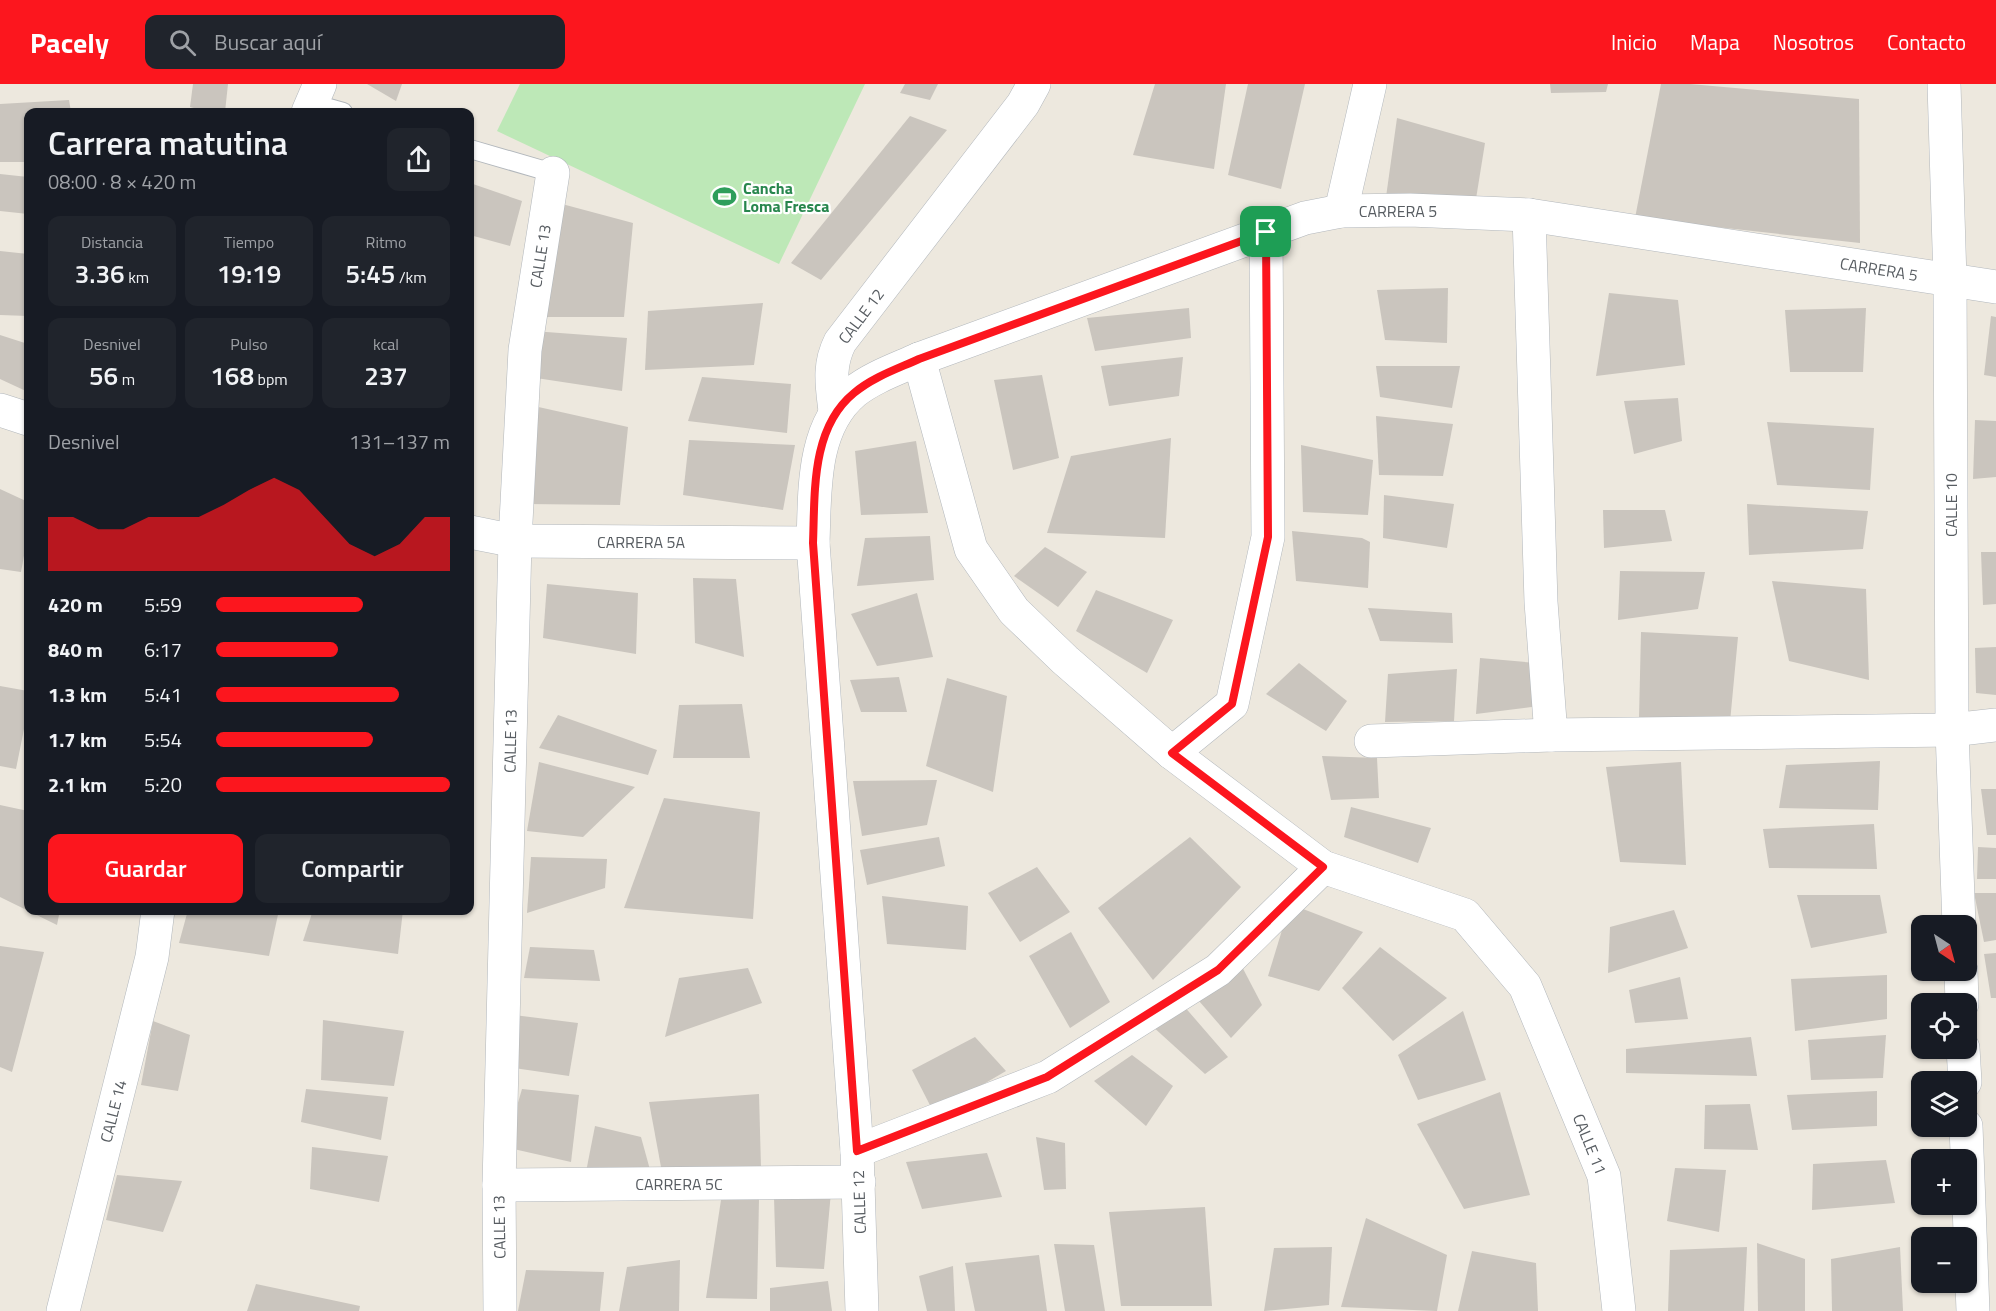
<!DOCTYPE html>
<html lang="es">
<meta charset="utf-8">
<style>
:root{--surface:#171b24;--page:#20242c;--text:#f1f3f6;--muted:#9ea1a6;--accent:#fc161e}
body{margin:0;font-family:"Titillium Web",sans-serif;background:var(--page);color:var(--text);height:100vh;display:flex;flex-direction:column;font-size:22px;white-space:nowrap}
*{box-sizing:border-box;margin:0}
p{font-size:20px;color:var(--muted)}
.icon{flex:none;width:33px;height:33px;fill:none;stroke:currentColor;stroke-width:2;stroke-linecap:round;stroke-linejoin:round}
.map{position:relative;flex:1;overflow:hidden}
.side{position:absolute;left:24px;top:24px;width:450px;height:807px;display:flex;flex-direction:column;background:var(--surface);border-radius:12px;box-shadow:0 2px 4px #0004}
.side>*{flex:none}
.needle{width:39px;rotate:144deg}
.fabs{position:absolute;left:1911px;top:831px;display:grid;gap:12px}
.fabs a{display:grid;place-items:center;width:66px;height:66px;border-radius:12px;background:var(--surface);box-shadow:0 2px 4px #0004;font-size:30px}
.pin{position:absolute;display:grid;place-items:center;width:51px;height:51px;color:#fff;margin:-26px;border-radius:12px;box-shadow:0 3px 9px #0006}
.round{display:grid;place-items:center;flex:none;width:63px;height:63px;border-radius:12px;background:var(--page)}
.overview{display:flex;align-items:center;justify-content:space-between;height:102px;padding:0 24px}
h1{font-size:33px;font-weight:600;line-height:45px}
.stats{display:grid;grid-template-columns:repeat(3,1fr);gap:9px;height:102px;padding:6px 24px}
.stats div{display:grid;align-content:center;border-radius:12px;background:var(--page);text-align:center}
.stats b{font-size:26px;font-weight:600}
.stats small{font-size:16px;font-weight:400}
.stats p{font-size:16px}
.chart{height:168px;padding:12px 24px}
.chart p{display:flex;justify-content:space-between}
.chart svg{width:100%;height:108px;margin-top:6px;fill:var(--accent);opacity:.7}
.action{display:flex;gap:12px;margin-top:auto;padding:12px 24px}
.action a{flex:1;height:69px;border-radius:12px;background:var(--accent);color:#fff;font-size:24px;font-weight:600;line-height:69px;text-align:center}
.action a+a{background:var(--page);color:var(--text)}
ul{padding:0 24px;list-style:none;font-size:20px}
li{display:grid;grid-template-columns:96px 72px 1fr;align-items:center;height:45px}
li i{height:15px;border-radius:8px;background:var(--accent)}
header{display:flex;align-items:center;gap:36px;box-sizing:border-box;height:84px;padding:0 30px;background:var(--accent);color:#fff}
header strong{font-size:28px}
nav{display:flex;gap:33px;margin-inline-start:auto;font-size:21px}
.search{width:420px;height:54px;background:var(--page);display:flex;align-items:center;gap:15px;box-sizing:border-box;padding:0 21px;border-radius:12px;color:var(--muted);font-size:22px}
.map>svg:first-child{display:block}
</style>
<header>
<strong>Pacely</strong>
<div class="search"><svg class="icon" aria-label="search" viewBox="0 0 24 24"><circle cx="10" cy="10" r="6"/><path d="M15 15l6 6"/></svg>Buscar aquí</div>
<nav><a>Inicio</a><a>Mapa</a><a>Nosotros</a><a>Contacto</a></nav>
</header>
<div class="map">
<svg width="1996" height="1227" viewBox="0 0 1996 1227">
<rect width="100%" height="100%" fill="#ede8de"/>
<polygon fill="#bde8b7" points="520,0 865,0 779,180 497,47"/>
<g fill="#cac5be">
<polygon points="193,0 228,0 225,28 209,28 190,23"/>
<polygon points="367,0 402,0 396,17"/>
<polygon points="905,0 938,0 930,16 900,9"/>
<polygon points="1155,0 1226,0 1214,85 1133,71"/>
<polygon points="1248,0 1305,0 1281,105 1228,91"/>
<polygon points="1550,0 1608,0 1606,8 1551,9"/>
<polygon points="1661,0 1690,0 1859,15 1860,159 1635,134"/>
<polygon points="69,16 71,28 28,28 28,78 0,78 0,20"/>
<polygon points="910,32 947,46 821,196 791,179"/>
<polygon points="1397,34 1485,59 1475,121 1386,113"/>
<polygon points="0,90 28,93 28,130 0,127"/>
<polygon points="470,99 522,117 510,162 470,151"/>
<polygon points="562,120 633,139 624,233 539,233"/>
<polygon points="0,167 28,170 28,232 0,231"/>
<polygon points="1448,204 1447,259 1385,256 1377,206"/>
<polygon points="1609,209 1678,216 1685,281 1596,292"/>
<polygon points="763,219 754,281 645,286 648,227"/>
<polygon points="1189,224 1191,254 1095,267 1087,234"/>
<polygon points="1866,224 1863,288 1790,288 1785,226"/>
<polygon points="1991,232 1996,233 1996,293 1984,291"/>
<polygon points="533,247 627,254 622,307 536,294"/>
<polygon points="0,251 28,260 28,308 0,295"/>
<polygon points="1183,273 1179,312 1109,322 1101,282"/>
<polygon points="1376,282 1460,282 1452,324 1380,313"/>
<polygon points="1042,291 1059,374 1013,386 994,296"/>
<polygon points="702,293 791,300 787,349 688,337"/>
<polygon points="1678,314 1682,357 1634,370 1624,317"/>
<polygon points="534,322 628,343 620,421 525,420"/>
<polygon points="1376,332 1453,340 1443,392 1379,391"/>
<polygon points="1975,336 1996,337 1996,393 1973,395"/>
<polygon points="1767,338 1874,344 1870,406 1777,401"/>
<polygon points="1171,354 1165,454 1047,449 1071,372"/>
<polygon points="689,356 795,361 783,426 683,411"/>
<polygon points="916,357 928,429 861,431 855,367"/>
<polygon points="1301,361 1373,376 1368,431 1303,428"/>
<polygon points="0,405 28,418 28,450 21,488 0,485"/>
<polygon points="1384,411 1454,420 1447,464 1383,454"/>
<polygon points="1747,420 1868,427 1863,465 1749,471"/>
<polygon points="1603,426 1665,426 1672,457 1604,464"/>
<polygon points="1292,447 1362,454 1370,458 1368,504 1296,497"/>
<polygon points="930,452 934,496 857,502 865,454"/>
<polygon points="1045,463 1087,488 1058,523 1014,492"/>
<polygon points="1981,468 1996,468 1996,520 1983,521"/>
<polygon points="1620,487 1705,488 1698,525 1618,536"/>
<polygon points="693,494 736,495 744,573 695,559"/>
<polygon points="1772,497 1866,505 1869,596 1789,577"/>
<polygon points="547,500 638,509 636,570 543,554"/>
<polygon points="1096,506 1173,536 1147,589 1076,547"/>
<polygon points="917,509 933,573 877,582 851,530"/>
<polygon points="1368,524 1452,529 1453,559 1380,557"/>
<polygon points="1641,548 1738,553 1730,638 1639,634"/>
<polygon points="1996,563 1996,611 1976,609 1975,564"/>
<polygon points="1480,574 1536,579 1539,622 1476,630"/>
<polygon points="1299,579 1347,617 1326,647 1266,610"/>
<polygon points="1457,585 1454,637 1385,638 1388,590"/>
<polygon points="899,593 907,628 861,628 850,596"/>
<polygon points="947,594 1007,612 993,708 926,682"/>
<polygon points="0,602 28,607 28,625 16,685 0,682"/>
<polygon points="742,620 750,674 673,674 679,621"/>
<polygon points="558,631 657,666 648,691 539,664"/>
<polygon points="1322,672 1377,674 1379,714 1331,716"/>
<polygon points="1880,677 1878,726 1779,724 1786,681"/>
<polygon points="539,678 635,703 583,753 527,747"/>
<polygon points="1681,678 1686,781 1620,778 1606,683"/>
<polygon points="937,696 927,741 862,752 853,697"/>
<polygon points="1981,705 1996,705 1996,751 1987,751"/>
<polygon points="664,714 760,728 753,835 624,824"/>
<polygon points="0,721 28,727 28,826 60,826 57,841 0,813"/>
<polygon points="1351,723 1431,744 1418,779 1344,753"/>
<polygon points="1874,740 1877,785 1769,784 1763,745"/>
<polygon points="939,753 945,782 867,801 860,766"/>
<polygon points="1190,753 1241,803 1153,896 1098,824"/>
<polygon points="1978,763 1996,764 1996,795 1977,795"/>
<polygon points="531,773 607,775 605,804 527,829"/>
<polygon points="1037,783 1070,828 1020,858 988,809"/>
<polygon points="1974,809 1996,809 1996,856 1984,858"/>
<polygon points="1797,811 1880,811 1887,849 1811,864"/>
<polygon points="882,812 968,822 966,866 887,860"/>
<polygon points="1290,820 1363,848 1319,907 1268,892"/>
<polygon points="188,826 279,826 269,872 179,859"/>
<polygon points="313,826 403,826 398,870 303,857"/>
<polygon points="1674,826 1688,864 1608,889 1610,843"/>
<polygon points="1071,848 1110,918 1070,944 1029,872"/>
<polygon points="0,862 44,868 12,988 0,983"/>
<polygon points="530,863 594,866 600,897 524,894"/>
<polygon points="1380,863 1447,914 1393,957 1342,904"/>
<polygon points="1996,869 1996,914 1991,914 1984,870"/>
<polygon points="1239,877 1262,921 1231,954 1193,910"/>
<polygon points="748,884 762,919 665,953 679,894"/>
<polygon points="1887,891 1887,935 1795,947 1791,895"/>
<polygon points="1680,893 1688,935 1635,939 1629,906"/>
<polygon points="1183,921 1228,973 1205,990 1151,941"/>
<polygon points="1463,927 1486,996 1418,1016 1398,971"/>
<polygon points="514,931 578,939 569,992 514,984"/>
<polygon points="323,936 404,947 394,1002 321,996"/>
<polygon points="153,937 190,951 178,1007 141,1001"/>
<polygon points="1886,951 1883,994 1811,996 1808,956"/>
<polygon points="975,953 1006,987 934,1029 912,986"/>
<polygon points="1751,953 1757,992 1626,989 1626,965"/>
<polygon points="1132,971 1173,1002 1146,1042 1094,997"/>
<polygon points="306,1005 388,1013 381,1056 301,1038"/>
<polygon points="522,1005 579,1011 571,1078 505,1063"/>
<polygon points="1877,1007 1877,1042 1792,1046 1787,1011"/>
<polygon points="1500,1008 1530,1111 1464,1125 1417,1040"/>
<polygon points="759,1010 761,1084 661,1083 649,1018"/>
<polygon points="1750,1020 1758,1066 1704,1065 1705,1021"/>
<polygon points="595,1042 641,1053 652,1093 585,1093"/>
<polygon points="1036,1053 1065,1059 1066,1105 1044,1106"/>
<polygon points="312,1063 388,1072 379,1118 310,1105"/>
<polygon points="987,1069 1002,1113 922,1125 906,1078"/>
<polygon points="1886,1076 1895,1119 1812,1126 1813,1080"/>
<polygon points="1675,1084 1726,1086 1719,1148 1667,1137"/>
<polygon points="117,1091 182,1097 163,1148 106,1136"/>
<polygon points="723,1103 759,1115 757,1215 706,1214"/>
<polygon points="831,1108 824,1185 776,1183 774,1113"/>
<polygon points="1205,1123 1212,1222 1121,1222 1109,1128"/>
<polygon points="1366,1134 1447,1171 1437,1227 1341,1223"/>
<polygon points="1757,1159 1805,1175 1805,1227 1758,1227"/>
<polygon points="1054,1160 1094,1161 1105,1227 1065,1227"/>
<polygon points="1332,1163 1329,1221 1264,1227 1274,1164"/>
<polygon points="1747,1163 1744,1227 1668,1227 1670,1166"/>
<polygon points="1900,1163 1903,1227 1832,1227 1831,1175"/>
<polygon points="1472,1167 1536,1179 1538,1227 1458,1227"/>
<polygon points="1039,1171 1047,1227 975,1227 965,1179"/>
<polygon points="680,1176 679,1227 619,1227 627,1183"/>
<polygon points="953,1182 955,1227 927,1227 919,1192"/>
<polygon points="526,1186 604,1188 600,1227 518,1227"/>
<polygon points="828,1197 832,1227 770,1227 770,1204"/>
<polygon points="256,1200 360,1222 359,1227 247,1227"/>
</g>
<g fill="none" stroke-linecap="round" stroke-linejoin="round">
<defs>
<g id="service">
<polyline points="311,19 343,28"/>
<polyline points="470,65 553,89"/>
</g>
<g id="minor">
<polyline points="1944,0 1950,196 1952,646 1959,842"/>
<polyline points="308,28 320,0"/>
<polyline points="1341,127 1370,0"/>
<polyline points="1529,131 1541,518 1551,651"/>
<polyline points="919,275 971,465 1014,527 1065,576 1172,669 1323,783 1465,831 1525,902 1604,1092 1619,1227"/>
<polyline points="0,326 28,335"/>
<path d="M835,327C832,301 828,282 840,258L1023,20L1034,0"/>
<polyline points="470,448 515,457 813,459"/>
<polyline points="1371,657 1551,651 1952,646 1996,641"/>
<polyline points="1172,669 1232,620 1268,453 1266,148"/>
<polyline points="1961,886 1962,920"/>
<polyline points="1963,964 1965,998"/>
<polyline points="1966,1042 1973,1227"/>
<polyline points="857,1067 1048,993 1218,886 1323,783"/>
<polyline points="499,1101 859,1098"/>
<polyline points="63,1227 152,873 158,826"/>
<polyline points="500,1227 499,1101 515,457 525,266 553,89"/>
</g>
<path id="tertiary" d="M862,1227L857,1067L813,459C815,409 811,344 854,308C873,293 897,285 919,275L1305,134L1341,127L1410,126L1529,131L1996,203"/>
</defs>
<use href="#service" stroke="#b2b7bc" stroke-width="20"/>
<use href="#minor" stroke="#b2b7bc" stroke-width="34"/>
<use href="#tertiary" stroke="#b2b7bc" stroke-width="34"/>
<use href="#service" stroke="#fff" stroke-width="18"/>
<use href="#minor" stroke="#fff" stroke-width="33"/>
<use href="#tertiary" stroke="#fff" stroke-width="33"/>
</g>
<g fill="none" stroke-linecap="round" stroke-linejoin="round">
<defs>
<path id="route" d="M1266,148L1268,453L1232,620L1172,669L1323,783L1218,886L1047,993L857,1067L813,459C815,408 811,344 854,309C873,293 897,285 919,275Z"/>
</defs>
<use href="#route" stroke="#fff" stroke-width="12"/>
<use href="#route" stroke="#fc161e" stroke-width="8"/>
</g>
<defs>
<symbol id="stadium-bare" viewBox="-9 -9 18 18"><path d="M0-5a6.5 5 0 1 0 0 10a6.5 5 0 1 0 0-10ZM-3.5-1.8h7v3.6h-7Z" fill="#2e9e5b" stroke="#fff" stroke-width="2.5" paint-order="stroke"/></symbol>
</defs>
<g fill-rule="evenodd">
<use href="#stadium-bare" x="708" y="96" width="33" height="33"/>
</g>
<g text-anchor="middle" stroke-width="4.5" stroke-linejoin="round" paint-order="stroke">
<g font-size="16" font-weight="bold" fill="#27864d" stroke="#fff" text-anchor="start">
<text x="743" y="110">Cancha<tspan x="743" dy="18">Loma Fresca</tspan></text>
</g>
<g font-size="16" fill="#585d62" stroke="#fff">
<text x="1398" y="133">CARRERA 5</text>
<text transform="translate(540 172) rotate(-81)" y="6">CALLE 13</text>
<text transform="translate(1879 185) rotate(9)" y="6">CARRERA 5</text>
<text transform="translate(861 232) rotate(-53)" y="6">CALLE 12</text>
<text transform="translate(1951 421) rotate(-90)" y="6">CALLE 10</text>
<text x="641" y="464">CARRERA 5A</text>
<text transform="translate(510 657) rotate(-89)" y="6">CALLE 13</text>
<text transform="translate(113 1027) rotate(-76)" y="6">CALLE 14</text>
<text transform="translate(1590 1060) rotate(68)" y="6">CALLE 11</text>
<text x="679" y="1106">CARRERA 5C</text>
<text transform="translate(859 1118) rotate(-92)" y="6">CALLE 12</text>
<text transform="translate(499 1143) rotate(-91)" y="6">CALLE 13</text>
</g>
</g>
</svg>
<div class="fabs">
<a><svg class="needle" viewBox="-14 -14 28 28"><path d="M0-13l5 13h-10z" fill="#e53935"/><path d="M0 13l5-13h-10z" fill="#9ea1a6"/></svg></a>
<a><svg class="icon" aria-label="locate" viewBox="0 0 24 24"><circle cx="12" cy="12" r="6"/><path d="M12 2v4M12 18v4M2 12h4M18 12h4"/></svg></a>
<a><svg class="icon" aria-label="layers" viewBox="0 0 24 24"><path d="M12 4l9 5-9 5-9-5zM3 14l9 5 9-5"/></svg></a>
<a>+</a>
<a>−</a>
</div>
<div class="pin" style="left:1266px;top:148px;background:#1e9e55"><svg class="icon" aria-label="arrive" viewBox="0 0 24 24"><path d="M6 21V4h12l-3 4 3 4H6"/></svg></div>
<section class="side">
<div class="overview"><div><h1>Carrera matutina</h1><p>08:00 · 8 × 420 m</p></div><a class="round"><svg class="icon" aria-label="share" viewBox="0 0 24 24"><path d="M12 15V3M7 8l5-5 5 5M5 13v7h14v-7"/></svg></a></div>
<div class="stats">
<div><p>Distancia</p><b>3.36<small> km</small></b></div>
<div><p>Tiempo</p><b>19:19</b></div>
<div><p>Ritmo</p><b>5:45<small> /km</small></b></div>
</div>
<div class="stats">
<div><p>Desnivel</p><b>56<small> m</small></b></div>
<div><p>Pulso</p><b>168<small> bpm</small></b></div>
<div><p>kcal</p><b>237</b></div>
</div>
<div class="chart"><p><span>Desnivel</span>131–137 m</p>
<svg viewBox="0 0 160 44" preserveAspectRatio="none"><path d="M0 44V22L10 22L20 27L30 27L40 22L50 22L60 22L70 17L80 11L90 6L100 11L110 22L120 33L130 38L140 33L150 22L160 22V44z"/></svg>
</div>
<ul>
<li><b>420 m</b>5:59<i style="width:63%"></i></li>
<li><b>840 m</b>6:17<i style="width:52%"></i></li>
<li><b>1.3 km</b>5:41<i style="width:78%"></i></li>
<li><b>1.7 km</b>5:54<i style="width:67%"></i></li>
<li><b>2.1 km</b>5:20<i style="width:100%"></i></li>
</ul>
<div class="action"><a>Guardar</a><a>Compartir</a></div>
</section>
</div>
